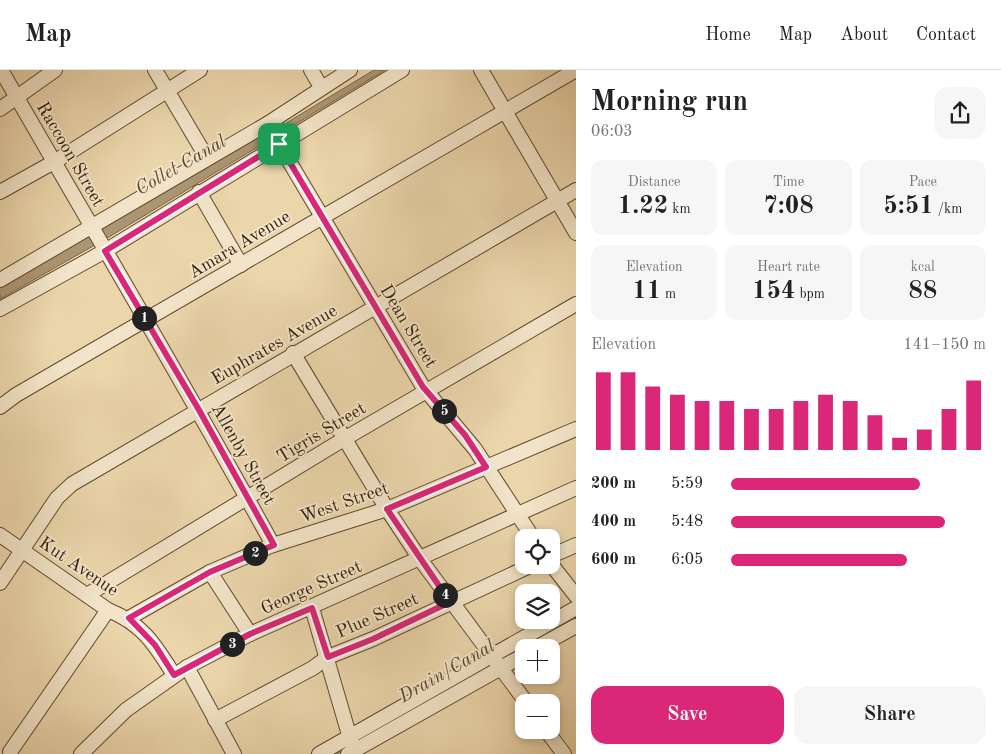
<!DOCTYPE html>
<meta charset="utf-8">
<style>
:root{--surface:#fff;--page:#f6f6f6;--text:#222;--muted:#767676;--line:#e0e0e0;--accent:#db2777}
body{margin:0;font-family:"Old Standard TT",serif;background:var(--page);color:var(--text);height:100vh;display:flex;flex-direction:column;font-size:19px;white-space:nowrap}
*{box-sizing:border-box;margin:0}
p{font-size:16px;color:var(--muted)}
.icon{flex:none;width:28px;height:28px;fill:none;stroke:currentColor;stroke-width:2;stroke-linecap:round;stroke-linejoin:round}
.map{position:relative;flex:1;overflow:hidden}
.drawer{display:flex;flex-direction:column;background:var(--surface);width:425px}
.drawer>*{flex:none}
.controls{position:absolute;left:515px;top:459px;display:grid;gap:10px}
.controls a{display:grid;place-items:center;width:45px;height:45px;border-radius:10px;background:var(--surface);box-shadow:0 2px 8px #0003;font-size:25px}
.pin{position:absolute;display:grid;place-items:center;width:42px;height:42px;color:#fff;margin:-21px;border-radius:10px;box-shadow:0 2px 8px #0006}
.km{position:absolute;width:25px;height:25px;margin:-12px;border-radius:50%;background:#222;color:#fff;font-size:14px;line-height:25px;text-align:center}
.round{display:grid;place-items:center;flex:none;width:52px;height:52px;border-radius:15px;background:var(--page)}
.summary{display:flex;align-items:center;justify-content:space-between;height:85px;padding:0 15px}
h1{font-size:28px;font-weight:700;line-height:38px}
.figures{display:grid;grid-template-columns:repeat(3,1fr);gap:8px;height:85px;padding:5px 15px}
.figures div{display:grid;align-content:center;border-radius:12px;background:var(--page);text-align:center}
.figures b{font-size:25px;font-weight:700}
.figures small{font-size:14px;font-weight:400}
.figures p{font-size:14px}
.chart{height:140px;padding:10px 15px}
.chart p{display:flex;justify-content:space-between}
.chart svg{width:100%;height:90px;margin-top:5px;stroke:var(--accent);stroke-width:6}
.action{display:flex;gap:10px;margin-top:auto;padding:10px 15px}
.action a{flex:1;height:58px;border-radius:15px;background:var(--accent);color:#fff;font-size:20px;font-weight:700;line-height:58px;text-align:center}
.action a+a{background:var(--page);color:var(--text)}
ul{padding:0 15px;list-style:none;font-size:16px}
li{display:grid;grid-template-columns:80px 60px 1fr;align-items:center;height:38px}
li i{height:12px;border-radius:6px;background:var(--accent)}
header{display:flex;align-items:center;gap:30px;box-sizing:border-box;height:70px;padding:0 25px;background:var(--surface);border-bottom:1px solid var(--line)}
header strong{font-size:24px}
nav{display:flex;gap:28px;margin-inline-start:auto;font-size:18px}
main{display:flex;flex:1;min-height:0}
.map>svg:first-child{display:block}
</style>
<header>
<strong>Map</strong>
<nav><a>Home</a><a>Map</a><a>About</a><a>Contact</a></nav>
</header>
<main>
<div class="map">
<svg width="576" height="684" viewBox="0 0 576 684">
<rect width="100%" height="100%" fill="#ebd5ab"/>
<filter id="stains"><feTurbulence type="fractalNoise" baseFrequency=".004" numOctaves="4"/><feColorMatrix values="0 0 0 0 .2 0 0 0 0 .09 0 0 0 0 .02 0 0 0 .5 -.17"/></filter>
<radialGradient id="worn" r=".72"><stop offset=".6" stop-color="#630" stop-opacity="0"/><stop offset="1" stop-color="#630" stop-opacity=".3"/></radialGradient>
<g fill="#ac9573" stroke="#7b6447">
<polygon points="374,0 385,0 109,167 0,229 0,222 89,172"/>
<polygon points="576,544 576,549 362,670 337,684 329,684"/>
</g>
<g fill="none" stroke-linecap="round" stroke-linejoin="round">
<polyline stroke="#ac9573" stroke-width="10" points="0,219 254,72"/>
<defs>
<g id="minor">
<path d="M1,0C92,158 185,315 273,475"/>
<polyline points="155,0 207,88"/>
<polyline points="311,0 321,17"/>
<polyline points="481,0 576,163"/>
<polyline points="0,39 55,0"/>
<polyline points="267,54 423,317 475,379 533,468"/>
<polyline points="0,122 54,92 200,0"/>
<polyline points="199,122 241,195"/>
<polyline points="0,210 267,54 350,0"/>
<polyline points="0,239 105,181 402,0"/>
<polyline points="293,283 387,439 420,489 526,632"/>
<path d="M0,337L16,325C203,218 389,108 576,0"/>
<path d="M0,465L108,540C143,554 155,575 174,605"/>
<polyline points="551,486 576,475"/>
<polyline points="551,494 576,526"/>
<polyline points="210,502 250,564"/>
<polyline points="0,513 57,428 72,414 576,120"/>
<polyline points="87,525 344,369 576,234"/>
<polyline points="312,538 352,675"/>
<polyline points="129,548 210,502 273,475 387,439 576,359"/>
<polyline points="536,578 576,556"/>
<polyline points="187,597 234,684"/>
<polyline points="215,650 313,598 328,587 373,569 532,495"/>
<polyline points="546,660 564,684"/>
<polyline points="10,682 108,540"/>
<polyline points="81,684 126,640 187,597 250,564 576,418"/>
<polyline points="319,684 576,538"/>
<polyline points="348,684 524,585"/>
</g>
</defs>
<use href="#minor" stroke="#60492e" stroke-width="16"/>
<use href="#minor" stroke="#f2e4c8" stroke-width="14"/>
</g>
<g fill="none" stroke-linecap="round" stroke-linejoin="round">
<defs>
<polygon id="route" points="279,74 423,317 465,365 486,397 387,439 450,532 373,569 328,587 312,538 250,564 174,605 155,575 129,548 210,502 274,475 199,340 105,181"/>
</defs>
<use href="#route" stroke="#fff" stroke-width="10"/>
<use href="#route" stroke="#db2777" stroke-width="6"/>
</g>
<g text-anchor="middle" stroke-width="4" stroke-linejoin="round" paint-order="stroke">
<g font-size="18" fill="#321a05" stroke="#f2e4c8">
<text transform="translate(71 84) rotate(60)" y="6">Raccoon Street</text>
<text transform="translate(239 174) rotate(-31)" y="6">Amara Avenue</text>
<text transform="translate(409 256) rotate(59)" y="6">Dean Street</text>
<text transform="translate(274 274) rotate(-30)" y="6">Euphrates Avenue</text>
<text transform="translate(321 362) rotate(-31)" y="6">Tigris Street</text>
<text transform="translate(244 384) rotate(61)" y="6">Allenby Street</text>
<text transform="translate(344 432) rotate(-19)" y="6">West Street</text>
<text transform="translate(79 496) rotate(34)" y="6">Kut Avenue</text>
<text transform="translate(311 517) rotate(-24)" y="6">George Street</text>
<text transform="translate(377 545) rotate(-24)" y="6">Plue Street</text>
</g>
<g font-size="19" font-style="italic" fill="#5d452c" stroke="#f2e4c8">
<text transform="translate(180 94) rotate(-30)" y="7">Collet Canal</text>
<text transform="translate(446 600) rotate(-30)" y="7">Drain/Canal</text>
</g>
</g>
<rect width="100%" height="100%" filter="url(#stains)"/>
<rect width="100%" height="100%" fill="url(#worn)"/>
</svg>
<div class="controls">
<a><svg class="icon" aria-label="locate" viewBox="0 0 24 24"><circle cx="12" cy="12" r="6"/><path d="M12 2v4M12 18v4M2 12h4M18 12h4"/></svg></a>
<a><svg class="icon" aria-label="layers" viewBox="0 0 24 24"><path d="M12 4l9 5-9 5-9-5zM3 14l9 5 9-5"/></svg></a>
<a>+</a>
<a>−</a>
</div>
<div class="pin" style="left:279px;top:74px;background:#1e9e55"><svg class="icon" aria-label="arrive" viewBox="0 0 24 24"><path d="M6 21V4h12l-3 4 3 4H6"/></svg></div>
<b class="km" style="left:144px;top:248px">1</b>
<b class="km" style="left:255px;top:483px">2</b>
<b class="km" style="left:232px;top:574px">3</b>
<b class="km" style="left:445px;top:525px">4</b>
<b class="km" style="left:444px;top:341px">5</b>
</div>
<section class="drawer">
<div class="summary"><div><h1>Morning run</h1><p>06:03</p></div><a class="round"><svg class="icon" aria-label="share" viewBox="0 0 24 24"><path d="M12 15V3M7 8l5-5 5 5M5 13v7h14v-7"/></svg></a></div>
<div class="figures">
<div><p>Distance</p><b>1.22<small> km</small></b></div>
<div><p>Time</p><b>7:08</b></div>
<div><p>Pace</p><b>5:51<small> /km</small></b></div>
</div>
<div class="figures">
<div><p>Elevation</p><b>11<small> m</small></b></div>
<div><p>Heart rate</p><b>154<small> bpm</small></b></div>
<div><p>kcal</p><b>88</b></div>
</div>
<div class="chart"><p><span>Elevation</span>141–150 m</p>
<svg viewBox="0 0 160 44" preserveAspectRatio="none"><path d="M5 44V6M15 44V6M25 44V13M35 44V17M45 44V20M55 44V20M65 44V24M75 44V24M85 44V20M95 44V17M105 44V20M115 44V27M125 44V38M135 44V34M145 44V24M155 44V10"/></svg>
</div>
<ul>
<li><b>200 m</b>5:59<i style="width:74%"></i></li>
<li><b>400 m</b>5:48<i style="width:84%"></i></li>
<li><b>600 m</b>6:05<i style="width:69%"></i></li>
</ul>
<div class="action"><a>Save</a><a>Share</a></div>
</section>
</main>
